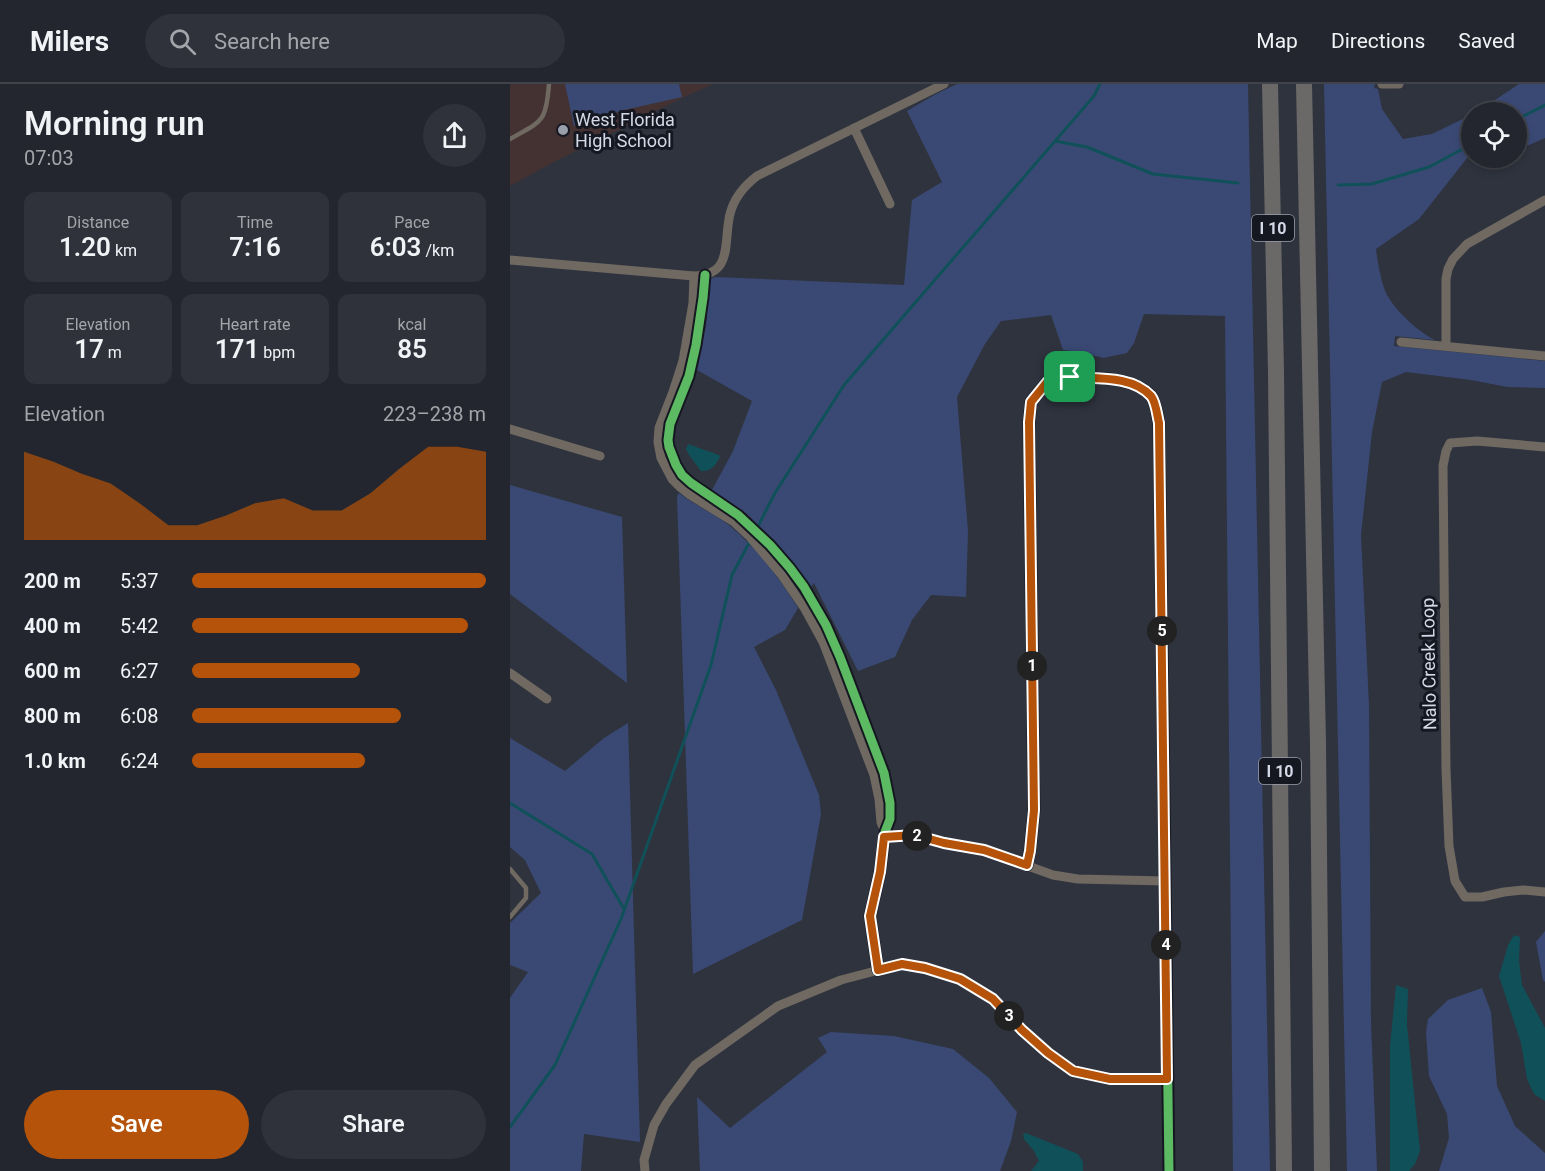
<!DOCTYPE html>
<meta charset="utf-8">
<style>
:root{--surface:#23262e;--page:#2f323a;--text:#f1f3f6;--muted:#a3a5aa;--line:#40434a;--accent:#b45309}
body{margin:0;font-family:Roboto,sans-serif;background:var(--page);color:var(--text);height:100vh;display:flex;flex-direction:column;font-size:22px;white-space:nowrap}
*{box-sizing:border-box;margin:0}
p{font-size:20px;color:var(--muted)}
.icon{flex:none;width:33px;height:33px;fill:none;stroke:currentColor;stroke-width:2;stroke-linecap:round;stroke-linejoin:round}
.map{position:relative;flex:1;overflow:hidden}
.drawer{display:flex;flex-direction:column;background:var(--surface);width:510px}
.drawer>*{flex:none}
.tools{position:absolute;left:951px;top:18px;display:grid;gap:12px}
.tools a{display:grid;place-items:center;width:66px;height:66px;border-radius:50%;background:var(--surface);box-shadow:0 3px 9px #0003,0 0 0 2px var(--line);font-size:30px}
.pin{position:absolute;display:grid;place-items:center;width:51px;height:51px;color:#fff;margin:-26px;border-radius:12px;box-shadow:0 3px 9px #0006}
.km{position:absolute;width:30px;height:30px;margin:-15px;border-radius:50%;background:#222;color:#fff;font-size:16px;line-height:30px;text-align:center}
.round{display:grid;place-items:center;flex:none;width:63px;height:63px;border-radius:32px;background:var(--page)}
.headline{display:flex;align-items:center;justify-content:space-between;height:102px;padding:0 24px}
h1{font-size:33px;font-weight:600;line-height:45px}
.figures{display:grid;grid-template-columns:repeat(3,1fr);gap:9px;height:102px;padding:6px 24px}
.figures div{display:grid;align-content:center;border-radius:12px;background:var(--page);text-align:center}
.figures b{font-size:26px;font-weight:600}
.figures small{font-size:16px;font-weight:400}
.figures p{font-size:16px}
.chart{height:168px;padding:12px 24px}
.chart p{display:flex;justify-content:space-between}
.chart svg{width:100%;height:108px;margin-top:6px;fill:var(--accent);opacity:.7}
.primary-button{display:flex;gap:12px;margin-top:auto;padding:12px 24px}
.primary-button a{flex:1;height:69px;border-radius:36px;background:var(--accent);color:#fff;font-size:24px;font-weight:600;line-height:69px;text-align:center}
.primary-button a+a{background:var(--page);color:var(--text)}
ul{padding:0 24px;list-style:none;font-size:20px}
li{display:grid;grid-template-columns:96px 72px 1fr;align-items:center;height:45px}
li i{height:15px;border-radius:8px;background:var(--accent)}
header{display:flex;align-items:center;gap:36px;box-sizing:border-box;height:84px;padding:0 30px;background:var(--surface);border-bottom:2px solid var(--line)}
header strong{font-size:28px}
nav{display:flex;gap:33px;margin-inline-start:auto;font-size:21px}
.search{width:420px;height:54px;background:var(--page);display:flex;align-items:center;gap:15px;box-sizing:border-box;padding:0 21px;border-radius:33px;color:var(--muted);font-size:22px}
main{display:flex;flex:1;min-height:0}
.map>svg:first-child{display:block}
</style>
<header>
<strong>Milers</strong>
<div class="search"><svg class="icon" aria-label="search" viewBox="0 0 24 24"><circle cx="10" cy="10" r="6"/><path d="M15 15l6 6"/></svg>Search here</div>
<nav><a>Map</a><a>Directions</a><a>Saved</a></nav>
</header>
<main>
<section class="drawer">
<div class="headline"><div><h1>Morning run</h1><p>07:03</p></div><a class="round"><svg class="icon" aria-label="share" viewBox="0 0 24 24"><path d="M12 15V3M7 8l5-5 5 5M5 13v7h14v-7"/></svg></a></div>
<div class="figures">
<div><p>Distance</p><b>1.20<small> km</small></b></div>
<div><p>Time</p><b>7:16</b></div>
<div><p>Pace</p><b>6:03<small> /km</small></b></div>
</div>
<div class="figures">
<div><p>Elevation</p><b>17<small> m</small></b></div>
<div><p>Heart rate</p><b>171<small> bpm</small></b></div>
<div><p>kcal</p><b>85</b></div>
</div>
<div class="chart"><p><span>Elevation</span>223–238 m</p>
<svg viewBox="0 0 160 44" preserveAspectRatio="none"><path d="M0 44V8L10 12L20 17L30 21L40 29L50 38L60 38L70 34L80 29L90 27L100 32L110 32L120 25L130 15L140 6L150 6L160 8V44z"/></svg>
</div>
<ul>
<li><b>200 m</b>5:37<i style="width:100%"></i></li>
<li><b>400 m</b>5:42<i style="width:94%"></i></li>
<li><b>600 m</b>6:27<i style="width:57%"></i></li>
<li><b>800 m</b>6:08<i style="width:71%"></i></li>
<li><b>1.0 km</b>6:24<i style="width:59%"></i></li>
</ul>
<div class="primary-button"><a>Save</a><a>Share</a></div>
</section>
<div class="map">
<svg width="1035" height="1087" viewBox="0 0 1035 1087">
<rect width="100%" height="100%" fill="#2f333e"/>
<polygon fill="#443233" points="0,0 203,0 172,14 42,79 0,102"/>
<g fill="#3a4974">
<polygon points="55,0 169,0 172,13 114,26 64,42"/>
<polygon points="447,0 738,0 760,1087 723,1087 715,232 634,230 624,259 617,269 593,274 571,268 553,266 541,231 491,237 475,260 447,313 458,447 456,513 421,511 402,536 385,573 348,587 304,499 301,503 285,481 261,454 237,430 202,406 223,367 242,317 187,286 196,242 200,195 205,193 394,201 402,116 432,98 397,27 426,10"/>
<path d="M814,0H865L864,4L868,5L872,25L893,55L922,50L961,31V69L909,135L866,165C867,176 872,202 877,211C886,227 908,248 925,256L885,252L884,262L1035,277V304L997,303L961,296L896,288L872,298L862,348L851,451L859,622L861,939L867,1087H837Z"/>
<polygon points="1009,0 1035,0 1035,54 1019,61 1007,62 1006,28 967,28"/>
<polygon points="0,401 112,433 117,599 0,510"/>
<path d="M169,409C185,422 204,429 220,442C247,464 270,495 288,524L275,546L244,563L266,606L309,711L311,730L292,836L183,890L167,412Z"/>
<polygon points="118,639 130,1058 74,1050 71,1087 0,1087 0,914 18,888 0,881 0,839 31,809 15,776 0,763 0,654 55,687 94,654"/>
<polygon points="1035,847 1035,898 1033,896 1026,858"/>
<polygon points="972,904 981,928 987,1002 1005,1042 1035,1069 1035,1087 929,1087 939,1054 937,1030 919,992 916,949 918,935 938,916"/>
<polygon points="321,948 384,952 443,965 479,994 507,1028 501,1057 490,1087 190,1087 187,1013 220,1044 317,968 308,954"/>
</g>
<g fill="#105159">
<path d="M178,360L209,371L210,373C206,381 201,388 191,387L179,371L176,365Z"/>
<polygon points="1004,851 1010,853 1009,877 1012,901 1035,944 1035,1017 1024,1010 1017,995 1011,959 989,892 998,861"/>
<polygon points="886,901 898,905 897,941 910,1067 905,1080 899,1087 880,1087 880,962"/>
<polygon points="516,1049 568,1070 573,1078 573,1087 521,1087 529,1077 524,1067 514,1055 513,1050"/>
</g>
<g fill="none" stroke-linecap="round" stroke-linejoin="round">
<g stroke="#105159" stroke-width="3">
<polyline points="1006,36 1035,21"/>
<polyline points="545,57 577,63 643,90 728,99"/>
<polyline points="828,101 862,100 919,83 962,60"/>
<polyline points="246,446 265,409 334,301 584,12 590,0"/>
<polyline points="0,719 82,770 114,825"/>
<polyline points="0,1043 45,981 111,835 201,581 222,491 240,457"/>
</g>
<g stroke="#6f6962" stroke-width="4.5">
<path d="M0,55C32,37 36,39 39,0"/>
<polyline points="0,785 16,804 16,814 0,833"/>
</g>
<g stroke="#6f6962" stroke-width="9">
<polyline points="872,0 889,0"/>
<polyline points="344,44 380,120"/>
<path d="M0,176L184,192C224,191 213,158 220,130C224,114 234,102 247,92L434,0"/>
<polyline points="195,191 193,214 186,261 179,292 160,340 158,356 159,363 166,381 172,391 181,399 228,431 260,461 280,484 294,503 316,541 330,573 374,689 380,719 380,735 375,748 370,788 360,832 368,886"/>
<polyline points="184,192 183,219 173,277 163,308 149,344 148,358 151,374 162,395 170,403 180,411 224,438 240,453 271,490 295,525 313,558 364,691 369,715 371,738 375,748"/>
<polyline points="891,258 1035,272"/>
<polyline points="936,262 936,195 938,185 943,175 957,160 1035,116"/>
<polyline points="0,345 90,372"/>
<polyline points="1035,363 967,357 940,359 936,367 933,382 936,685 939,762 945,797 955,813 972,813 994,808 1013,806 1035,808"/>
<polyline points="0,589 37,615"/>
<polyline points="374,753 405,751 434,759 474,766 543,791 568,795 655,797"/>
<path d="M517,781L520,767L524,726L519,338L521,318L538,297C566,293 621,289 641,312C646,318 647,331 649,339L659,1087"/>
<polyline points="135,1087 134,1076 144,1041 156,1020 185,981 268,922 331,896 392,880 415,884 450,895 483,915 512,946 538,969 563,987 600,995 658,995"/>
</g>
<g stroke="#6b6967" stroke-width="16">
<polyline points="760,0 766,288 774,1087"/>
<polyline points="794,0 808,659 812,1087"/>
</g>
<defs>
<g id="cycleway">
<polyline points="195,191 193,214 186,261 179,292 160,340 158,356 159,363 166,381 172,391 181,399 228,431 260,461 280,484 294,503 316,541 330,573 374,689 380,719 380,735 375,748 370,788 360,832 368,886"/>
<path d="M517,781L520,767L524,726L519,338L521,318L538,297C566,293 621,289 641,312C646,318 647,331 649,339L659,1087"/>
</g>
</defs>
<use href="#cycleway" stroke="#151821" stroke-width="13"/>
<use href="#cycleway" stroke="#5cba63" stroke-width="9"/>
</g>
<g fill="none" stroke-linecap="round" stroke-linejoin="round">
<defs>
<path id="route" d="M560,293C586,295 622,291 641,312C646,318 647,331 649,339L657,995H600L563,987L538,969L512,946L483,915L450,895L415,884L392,880L368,886L360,832L370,788L374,753L405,751L434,759L474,766L517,781L520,767L524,726L519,338L521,318L538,297Z"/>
</defs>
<use href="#route" stroke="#fff" stroke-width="12"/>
<use href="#route" stroke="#b45309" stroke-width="8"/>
</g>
<circle fill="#9a9fac" stroke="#151821" stroke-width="2" cx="53" cy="46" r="6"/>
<g text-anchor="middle" stroke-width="6" stroke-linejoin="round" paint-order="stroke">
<g fill="#151821" stroke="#9b9fac" stroke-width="1.5">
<rect x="742" y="131" width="42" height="26" rx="4.5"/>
<rect x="749" y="674" width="42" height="26" rx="4.5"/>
</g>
<g font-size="16" font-weight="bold" fill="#d4d9e7">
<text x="763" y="150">I 10</text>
<text x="770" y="693">I 10</text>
</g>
<g font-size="18" fill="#d4d9e7" stroke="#151821" text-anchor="start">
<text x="65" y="42">West Florida<tspan x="65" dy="21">High School</tspan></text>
</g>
<g font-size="18" fill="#d4d9e7" stroke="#151821">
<text transform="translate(919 580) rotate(-91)" y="6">Nalo Creek Loop</text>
</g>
</g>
</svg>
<div class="tools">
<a><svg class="icon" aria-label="locate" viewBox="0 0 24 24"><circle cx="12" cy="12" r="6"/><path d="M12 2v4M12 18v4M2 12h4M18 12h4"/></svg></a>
</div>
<div class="pin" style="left:560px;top:293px;background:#1e9e55"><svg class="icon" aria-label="arrive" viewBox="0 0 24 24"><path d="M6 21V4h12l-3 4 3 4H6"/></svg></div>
<b class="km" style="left:522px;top:582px">1</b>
<b class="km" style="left:407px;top:752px">2</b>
<b class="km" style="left:499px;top:932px">3</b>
<b class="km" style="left:656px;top:861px">4</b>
<b class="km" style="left:652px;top:547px">5</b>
</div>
</main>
